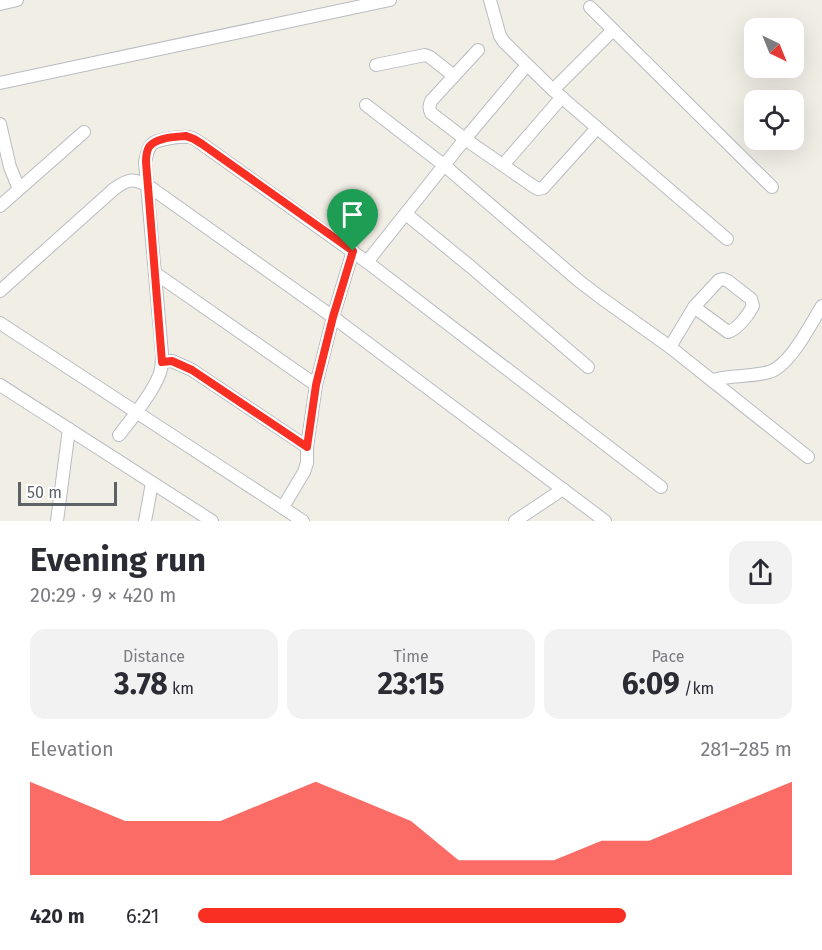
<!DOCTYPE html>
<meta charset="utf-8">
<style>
:root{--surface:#fff;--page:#f2f2f3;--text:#2b2b33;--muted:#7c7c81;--accent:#f92f24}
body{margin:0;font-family:"Fira Sans",sans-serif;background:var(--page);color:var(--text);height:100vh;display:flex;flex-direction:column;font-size:22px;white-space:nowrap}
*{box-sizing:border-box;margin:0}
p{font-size:20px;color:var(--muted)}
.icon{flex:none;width:33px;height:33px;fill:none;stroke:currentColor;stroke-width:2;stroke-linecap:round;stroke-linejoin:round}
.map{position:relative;height:521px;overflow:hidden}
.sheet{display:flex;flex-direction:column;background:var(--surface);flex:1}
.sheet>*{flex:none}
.needle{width:39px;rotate:137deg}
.buttons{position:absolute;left:744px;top:18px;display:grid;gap:12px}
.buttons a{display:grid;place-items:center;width:60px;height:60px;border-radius:12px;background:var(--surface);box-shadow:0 6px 24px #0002;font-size:30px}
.scale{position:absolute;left:18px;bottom:15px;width:99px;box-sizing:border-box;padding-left:6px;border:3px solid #5d6268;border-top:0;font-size:16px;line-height:21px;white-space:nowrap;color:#5d6268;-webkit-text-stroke:4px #fff;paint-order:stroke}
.pin{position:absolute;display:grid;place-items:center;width:51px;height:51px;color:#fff;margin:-62px -26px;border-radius:50% 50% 50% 0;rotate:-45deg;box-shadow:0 0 6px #0007}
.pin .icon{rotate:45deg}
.round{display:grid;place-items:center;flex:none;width:63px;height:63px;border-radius:18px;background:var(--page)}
.head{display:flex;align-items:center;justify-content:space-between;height:102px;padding:0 30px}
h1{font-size:33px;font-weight:700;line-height:45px}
.stats{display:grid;grid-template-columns:repeat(3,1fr);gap:9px;height:102px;padding:6px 30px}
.stats div{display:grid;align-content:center;border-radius:15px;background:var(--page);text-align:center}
.stats b{font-size:30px;font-weight:700}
.stats small{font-size:16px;font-weight:400}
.stats p{font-size:16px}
.chart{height:168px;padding:12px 30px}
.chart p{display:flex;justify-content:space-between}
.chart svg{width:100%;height:108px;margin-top:6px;fill:var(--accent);opacity:.7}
ul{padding:0 30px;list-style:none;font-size:20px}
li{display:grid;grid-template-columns:96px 72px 1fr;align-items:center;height:45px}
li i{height:15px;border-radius:8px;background:var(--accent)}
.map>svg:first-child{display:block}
</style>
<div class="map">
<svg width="822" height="521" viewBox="0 0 822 521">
<rect width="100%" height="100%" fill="#f1eee6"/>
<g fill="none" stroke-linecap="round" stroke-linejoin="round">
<defs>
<g id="street">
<polyline points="490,0 500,36 504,42 553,90 727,239"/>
<polyline points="0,4 17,0"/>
<polyline points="590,7 772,187"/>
<path d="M478,50L431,101C429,106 429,108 431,113L465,139L533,186L538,189L543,188L597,128"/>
<polyline points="376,65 425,55 430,57 454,76"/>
<polyline points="0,83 390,0"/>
<polyline points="553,90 613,30"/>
<polyline points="366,105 445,166 579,281 600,297 670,347 808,457"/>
<polyline points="0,124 10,167 19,189"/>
<polyline points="503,165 562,97"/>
<polyline points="0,206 84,132"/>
<polyline points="406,214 471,267 588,367"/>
<polyline points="367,262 465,139 527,65"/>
<polyline points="155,273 316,385"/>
<path d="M0,291L114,189C128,179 132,178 147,185L333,317L605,521"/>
<polyline points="0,323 303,521"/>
<path d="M670,347L694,307L719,280L723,279L728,281L751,299L753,306C748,315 738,329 728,332L694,307"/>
<polyline points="162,362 172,361 192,370 307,447"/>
<path d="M713,380C731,375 753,377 769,372C790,366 810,325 822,306"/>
<polyline points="0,385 212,521"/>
<path d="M119,435C131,420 158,386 161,369C162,364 162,359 162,354L145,162C147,155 147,149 152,144C158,139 181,136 189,137C194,138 198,141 202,144L367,262L661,487"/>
<polyline points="283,507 304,472 307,463 307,447 316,385 333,317 353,251"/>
<polyline points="57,521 69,429"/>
<polyline points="145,521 152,483"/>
<polyline points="515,521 563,489"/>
</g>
</defs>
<use href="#street" stroke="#b8bcc1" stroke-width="14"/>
<use href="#street" stroke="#fff" stroke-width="12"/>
</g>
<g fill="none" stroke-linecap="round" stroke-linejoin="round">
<defs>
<path id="route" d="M186,136L194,139L202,144L353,251L333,317L316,385L307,447L192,370L172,361L162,362L146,162C146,157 146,152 149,147C156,137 176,137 186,136Z"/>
</defs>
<use href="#route" stroke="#fff" stroke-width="12"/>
<use href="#route" stroke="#f92f24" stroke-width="8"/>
</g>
</svg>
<div class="buttons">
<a><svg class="needle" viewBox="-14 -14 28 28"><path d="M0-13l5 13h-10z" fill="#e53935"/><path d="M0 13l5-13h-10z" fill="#7c7c81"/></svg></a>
<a><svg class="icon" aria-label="locate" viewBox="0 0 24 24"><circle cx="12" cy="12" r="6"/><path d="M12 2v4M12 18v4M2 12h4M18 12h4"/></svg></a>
</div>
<div class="scale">50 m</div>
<div class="pin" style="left:353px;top:251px;background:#1e9e55"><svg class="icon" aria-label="arrive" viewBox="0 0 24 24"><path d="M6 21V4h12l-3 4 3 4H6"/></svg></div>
</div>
<section class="sheet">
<div class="head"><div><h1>Evening run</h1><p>20:29 · 9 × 420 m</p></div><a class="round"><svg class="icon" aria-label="share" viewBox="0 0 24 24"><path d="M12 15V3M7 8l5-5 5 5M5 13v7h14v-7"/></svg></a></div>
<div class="stats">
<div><p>Distance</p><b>3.78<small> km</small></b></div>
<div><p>Time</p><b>23:15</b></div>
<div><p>Pace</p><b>6:09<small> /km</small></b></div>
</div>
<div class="chart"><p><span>Elevation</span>281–285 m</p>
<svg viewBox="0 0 160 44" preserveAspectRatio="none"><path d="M0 44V6L10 14L20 22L30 22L40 22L50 14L60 6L70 14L80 22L90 38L100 38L110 38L120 30L130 30L140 22L150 14L160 6V44z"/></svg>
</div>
<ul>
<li><b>420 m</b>6:21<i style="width:72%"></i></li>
</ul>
</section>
